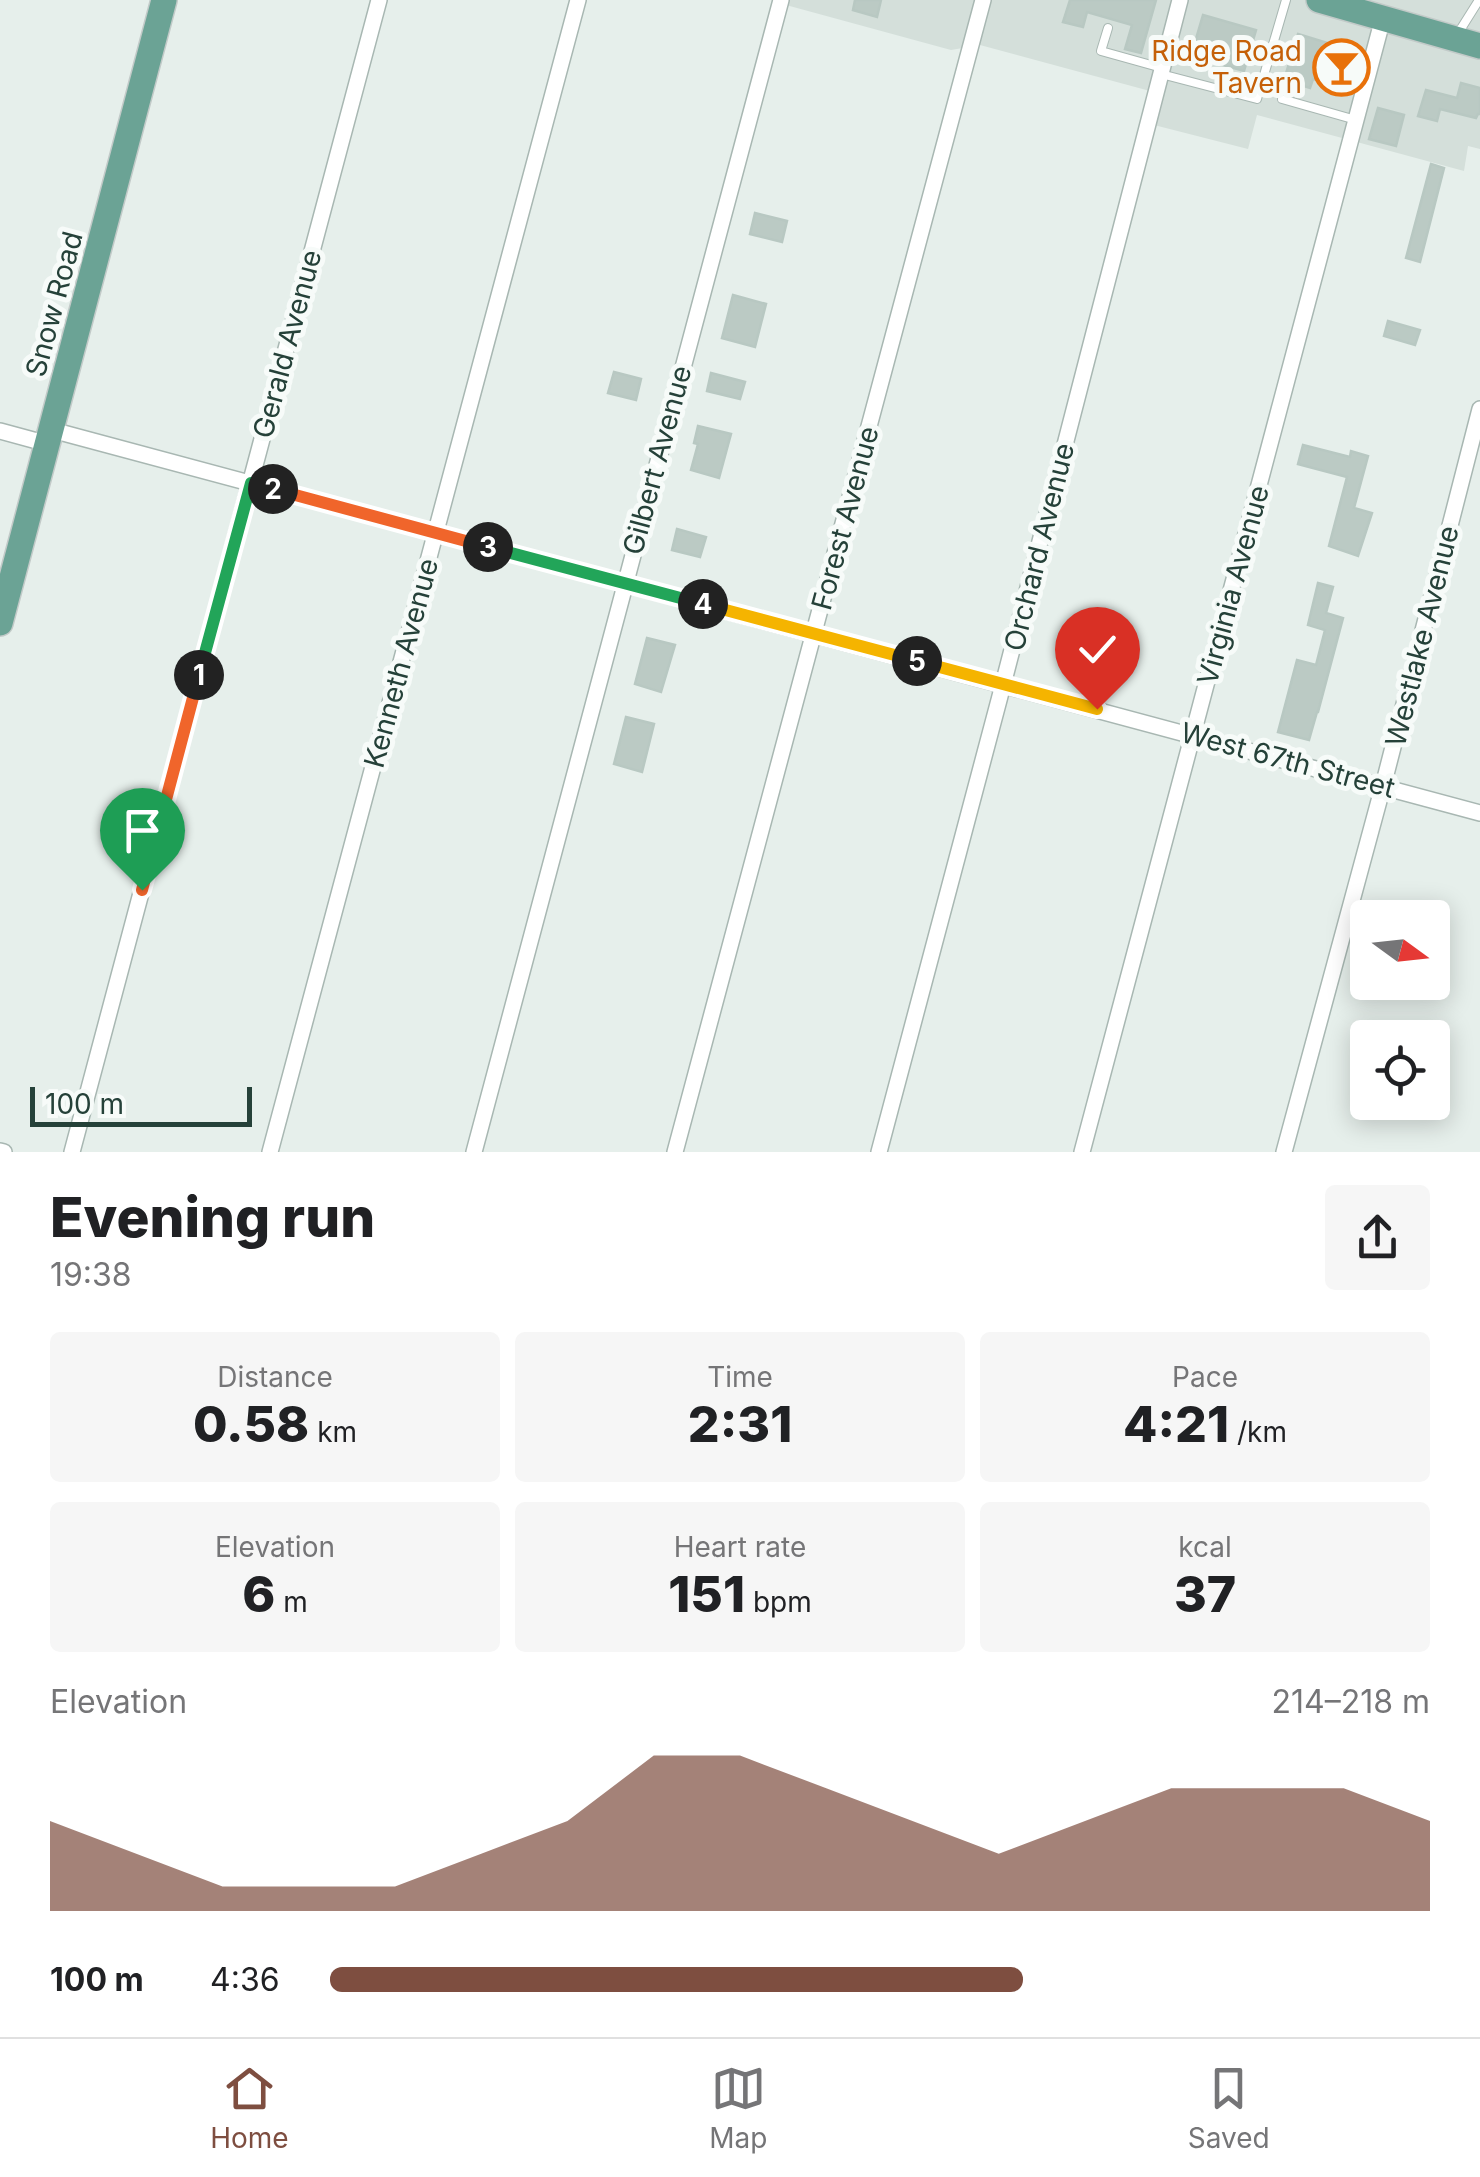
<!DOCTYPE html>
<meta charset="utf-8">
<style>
:root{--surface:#fff;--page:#f6f6f6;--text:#202124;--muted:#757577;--line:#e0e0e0;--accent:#7e4e40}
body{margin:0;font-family:Inter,sans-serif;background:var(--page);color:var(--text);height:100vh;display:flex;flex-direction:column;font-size:38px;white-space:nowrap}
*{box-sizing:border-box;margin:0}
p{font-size:32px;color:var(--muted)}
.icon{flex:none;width:55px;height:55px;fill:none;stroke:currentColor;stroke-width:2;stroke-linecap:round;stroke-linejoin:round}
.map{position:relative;height:1152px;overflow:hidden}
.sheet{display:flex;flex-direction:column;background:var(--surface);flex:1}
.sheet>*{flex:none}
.needle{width:65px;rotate:105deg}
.buttons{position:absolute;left:1350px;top:900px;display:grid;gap:20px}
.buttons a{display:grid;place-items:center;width:100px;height:100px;border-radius:10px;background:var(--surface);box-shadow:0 5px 25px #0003;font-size:50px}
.scale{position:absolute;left:30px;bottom:25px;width:222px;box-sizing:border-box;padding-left:10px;border:5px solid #254139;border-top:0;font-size:28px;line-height:35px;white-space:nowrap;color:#254139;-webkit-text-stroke:8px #f7fbf9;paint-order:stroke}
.pin{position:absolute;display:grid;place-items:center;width:85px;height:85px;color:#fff;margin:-102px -42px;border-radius:50% 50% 50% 0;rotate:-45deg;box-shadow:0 0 10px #0007}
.pin .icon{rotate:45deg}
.km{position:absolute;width:50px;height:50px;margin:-25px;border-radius:50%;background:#222;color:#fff;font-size:28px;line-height:50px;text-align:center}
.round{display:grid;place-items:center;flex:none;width:105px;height:105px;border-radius:10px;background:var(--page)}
.overview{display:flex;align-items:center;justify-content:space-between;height:170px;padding:0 50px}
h1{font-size:55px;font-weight:800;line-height:75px}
.figures{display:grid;grid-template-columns:repeat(3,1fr);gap:15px;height:170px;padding:10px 50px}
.figures div{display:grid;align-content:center;border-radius:10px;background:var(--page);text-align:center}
.figures b{font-size:50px;font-weight:800}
.figures small{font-size:28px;font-weight:400}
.figures p{font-size:28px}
.chart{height:280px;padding:20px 50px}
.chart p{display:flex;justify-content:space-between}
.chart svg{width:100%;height:180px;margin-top:10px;fill:var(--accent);opacity:.7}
ul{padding:0 50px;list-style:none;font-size:32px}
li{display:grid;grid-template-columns:160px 120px 1fr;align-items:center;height:75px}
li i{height:25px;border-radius:12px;background:var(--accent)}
.tab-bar{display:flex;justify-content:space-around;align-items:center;height:140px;border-top:2px solid var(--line);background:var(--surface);font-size:28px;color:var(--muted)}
.tab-bar a{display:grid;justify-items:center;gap:5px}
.tab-bar .active{color:var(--accent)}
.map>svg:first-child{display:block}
</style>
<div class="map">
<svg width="1480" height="1152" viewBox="0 0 1480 1152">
<rect width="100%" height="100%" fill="#e6efeb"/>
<polygon fill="#d4dfda" points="788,0 1480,0 1480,149 1468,146 1464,171 1257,115 1248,149 1154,125 1161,94 980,45 951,50 786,5"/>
<g fill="#bbcac4" stroke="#b8c8c2" stroke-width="2.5">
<polygon points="855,0 881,0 877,17 853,10"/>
<polygon points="1070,0 1156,0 1141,53 1125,49 1132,25 1087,12 1083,27 1063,22"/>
<polygon points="1203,15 1256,30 1244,71 1191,56"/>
<polygon points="1298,34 1357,52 1346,89 1313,79 1310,88 1284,80"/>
<polygon points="1461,83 1480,88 1480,114 1478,114 1476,118 1440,109 1437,121 1418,116 1426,90 1457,98"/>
<polygon points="1378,108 1404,115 1396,146 1369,139"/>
<polygon points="1431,164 1444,168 1420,262 1406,258"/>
<polygon points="755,213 787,221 782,242 750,234"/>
<polygon points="733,295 766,304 755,347 722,338"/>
<polygon points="1388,321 1420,330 1415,345 1384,336"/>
<polygon points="614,372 641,379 636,400 608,393"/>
<polygon points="711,373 745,382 740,399 707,391"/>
<polygon points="698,426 731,434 719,478 691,470 698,444 694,443"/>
<polygon points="1303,445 1350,457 1351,451 1368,456 1354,508 1372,513 1358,556 1329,546 1347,477 1298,464"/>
<polygon points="677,529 706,537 700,557 672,550"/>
<polygon points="1318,583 1333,587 1326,613 1343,618 1318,712 1317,712 1309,740 1278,732 1297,660 1316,665 1325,630 1308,625"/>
<polygon points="647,638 675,645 661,692 635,684"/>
<polygon points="626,717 654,724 642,772 614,764"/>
</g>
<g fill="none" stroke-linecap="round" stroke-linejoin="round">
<defs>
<g id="service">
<polyline points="1108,28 1101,51 1162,68"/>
<polyline points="1457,35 1479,0"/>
<polyline points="1161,74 1257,99 1286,0"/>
<polyline points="1282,99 1356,120"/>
</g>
<g id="minor">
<polyline points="52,430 1480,813"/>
<polyline points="0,431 48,444"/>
<polyline points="0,1151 4,1152"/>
<polyline points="72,1152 379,0"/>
<polyline points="270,1152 578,0"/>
<polyline points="474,1152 781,0"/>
<polyline points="675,1152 983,0"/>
<polyline points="879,1152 999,700 1180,0"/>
<polyline points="1082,1152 1383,18"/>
<polyline points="1284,1152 1383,786 1480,409"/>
</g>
<g id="primary">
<polyline points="1319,0 1480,46"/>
<polyline points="0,623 164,0"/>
</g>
</defs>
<use href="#service" stroke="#a8b7b2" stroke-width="10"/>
<use href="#minor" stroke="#a8b7b2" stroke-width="18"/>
<use href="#primary" stroke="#c2cac8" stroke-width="28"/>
<use href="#service" stroke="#fff" stroke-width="8"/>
<use href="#minor" stroke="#fff" stroke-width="15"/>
<use href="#primary" stroke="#6ba395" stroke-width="25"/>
</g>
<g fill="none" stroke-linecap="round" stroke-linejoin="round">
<defs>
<polyline id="split-1" points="142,890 199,675"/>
<polyline id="split-2" points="199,675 251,483 273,489"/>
<polyline id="split-3" points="273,489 488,547"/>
<polyline id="split-4" points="488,547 703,604"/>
<polyline id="split-5" points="703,604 917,661"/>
<polyline id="split-6" points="917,661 1097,709"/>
</defs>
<use href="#split-1" stroke="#fff" stroke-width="20"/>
<use href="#split-2" stroke="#fff" stroke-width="20"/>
<use href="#split-3" stroke="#fff" stroke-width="20"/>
<use href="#split-4" stroke="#fff" stroke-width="20"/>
<use href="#split-5" stroke="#fff" stroke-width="20"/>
<use href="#split-6" stroke="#fff" stroke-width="20"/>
<use href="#split-1" stroke="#f0652b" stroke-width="12"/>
<use href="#split-2" stroke="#22a559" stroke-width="12"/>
<use href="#split-3" stroke="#f0652b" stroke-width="12"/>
<use href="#split-4" stroke="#22a559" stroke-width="12"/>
<use href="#split-5" stroke="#f5b400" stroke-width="12"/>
<use href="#split-6" stroke="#f5b400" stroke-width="12"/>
</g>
<defs>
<symbol id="bar-ring" viewBox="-11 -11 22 22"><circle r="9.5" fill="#f7fbf9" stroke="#e8710a" stroke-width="1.5"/><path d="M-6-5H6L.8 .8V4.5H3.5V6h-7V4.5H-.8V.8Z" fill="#e8710a"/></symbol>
</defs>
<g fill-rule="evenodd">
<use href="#bar-ring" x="1310" y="36" width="63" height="63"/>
</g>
<g text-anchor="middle" stroke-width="10" stroke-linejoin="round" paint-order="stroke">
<g font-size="28" fill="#c56008" stroke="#f7fbf9" text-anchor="end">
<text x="1302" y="61">Ridge Road<tspan x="1302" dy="32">Tavern</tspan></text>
</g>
<g font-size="28" fill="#254139" stroke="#f7fbf9">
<text transform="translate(54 304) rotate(-75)" y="10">Snow Road</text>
<text transform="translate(287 344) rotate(-75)" y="10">Gerald Avenue</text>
<text transform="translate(657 460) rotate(-75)" y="10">Gilbert Avenue</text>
<text transform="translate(845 518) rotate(-75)" y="10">Forest Avenue</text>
<text transform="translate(1039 547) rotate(-76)" y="10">Orchard Avenue</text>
<text transform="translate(1233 585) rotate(-75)" y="10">Virginia Avenue</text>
<text transform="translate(1422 636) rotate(-76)" y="10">Westlake Avenue</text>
<text transform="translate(401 663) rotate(-75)" y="10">Kenneth Avenue</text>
<text transform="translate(1288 760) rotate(15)" y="10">West 67th Street</text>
</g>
</g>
</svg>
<div class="buttons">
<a><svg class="needle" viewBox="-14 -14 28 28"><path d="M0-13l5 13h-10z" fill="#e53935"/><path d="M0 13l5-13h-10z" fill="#757577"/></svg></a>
<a><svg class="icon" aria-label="locate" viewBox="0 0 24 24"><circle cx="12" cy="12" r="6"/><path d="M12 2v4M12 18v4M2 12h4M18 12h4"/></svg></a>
</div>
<div class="scale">100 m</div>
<div class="pin" style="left:142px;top:890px;background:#1e9e55"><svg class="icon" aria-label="arrive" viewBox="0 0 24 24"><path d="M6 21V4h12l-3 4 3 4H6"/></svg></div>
<div class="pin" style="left:1097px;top:709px;background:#d93025"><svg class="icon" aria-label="check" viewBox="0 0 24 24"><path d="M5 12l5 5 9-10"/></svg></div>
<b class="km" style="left:199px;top:675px">1</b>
<b class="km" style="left:273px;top:489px">2</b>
<b class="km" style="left:488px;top:547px">3</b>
<b class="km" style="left:703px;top:604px">4</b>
<b class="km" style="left:917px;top:661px">5</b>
</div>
<section class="sheet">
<div class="overview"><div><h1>Evening run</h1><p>19:38</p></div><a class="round"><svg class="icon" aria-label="share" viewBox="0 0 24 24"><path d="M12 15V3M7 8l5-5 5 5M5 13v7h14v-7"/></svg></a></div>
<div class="figures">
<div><p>Distance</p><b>0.58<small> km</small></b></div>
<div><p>Time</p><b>2:31</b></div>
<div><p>Pace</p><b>4:21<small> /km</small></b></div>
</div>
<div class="figures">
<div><p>Elevation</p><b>6<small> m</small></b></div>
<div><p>Heart rate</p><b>151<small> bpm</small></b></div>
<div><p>kcal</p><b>37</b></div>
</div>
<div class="chart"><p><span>Elevation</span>214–218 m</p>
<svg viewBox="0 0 160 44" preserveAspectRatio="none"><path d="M0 44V22L10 30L20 38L30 38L40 38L50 30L60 22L70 6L80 6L90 14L100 22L110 30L120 22L130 14L140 14L150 14L160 22V44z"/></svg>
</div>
<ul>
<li><b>100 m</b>4:36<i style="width:63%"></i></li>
</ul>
</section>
<nav class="tab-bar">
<a class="active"><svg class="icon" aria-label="home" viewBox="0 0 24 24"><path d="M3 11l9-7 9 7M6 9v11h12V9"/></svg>Home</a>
<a><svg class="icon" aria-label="map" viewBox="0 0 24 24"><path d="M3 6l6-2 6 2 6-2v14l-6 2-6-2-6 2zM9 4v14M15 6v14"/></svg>Map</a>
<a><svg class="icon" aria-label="saved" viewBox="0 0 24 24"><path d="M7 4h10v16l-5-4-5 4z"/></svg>Saved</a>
</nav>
